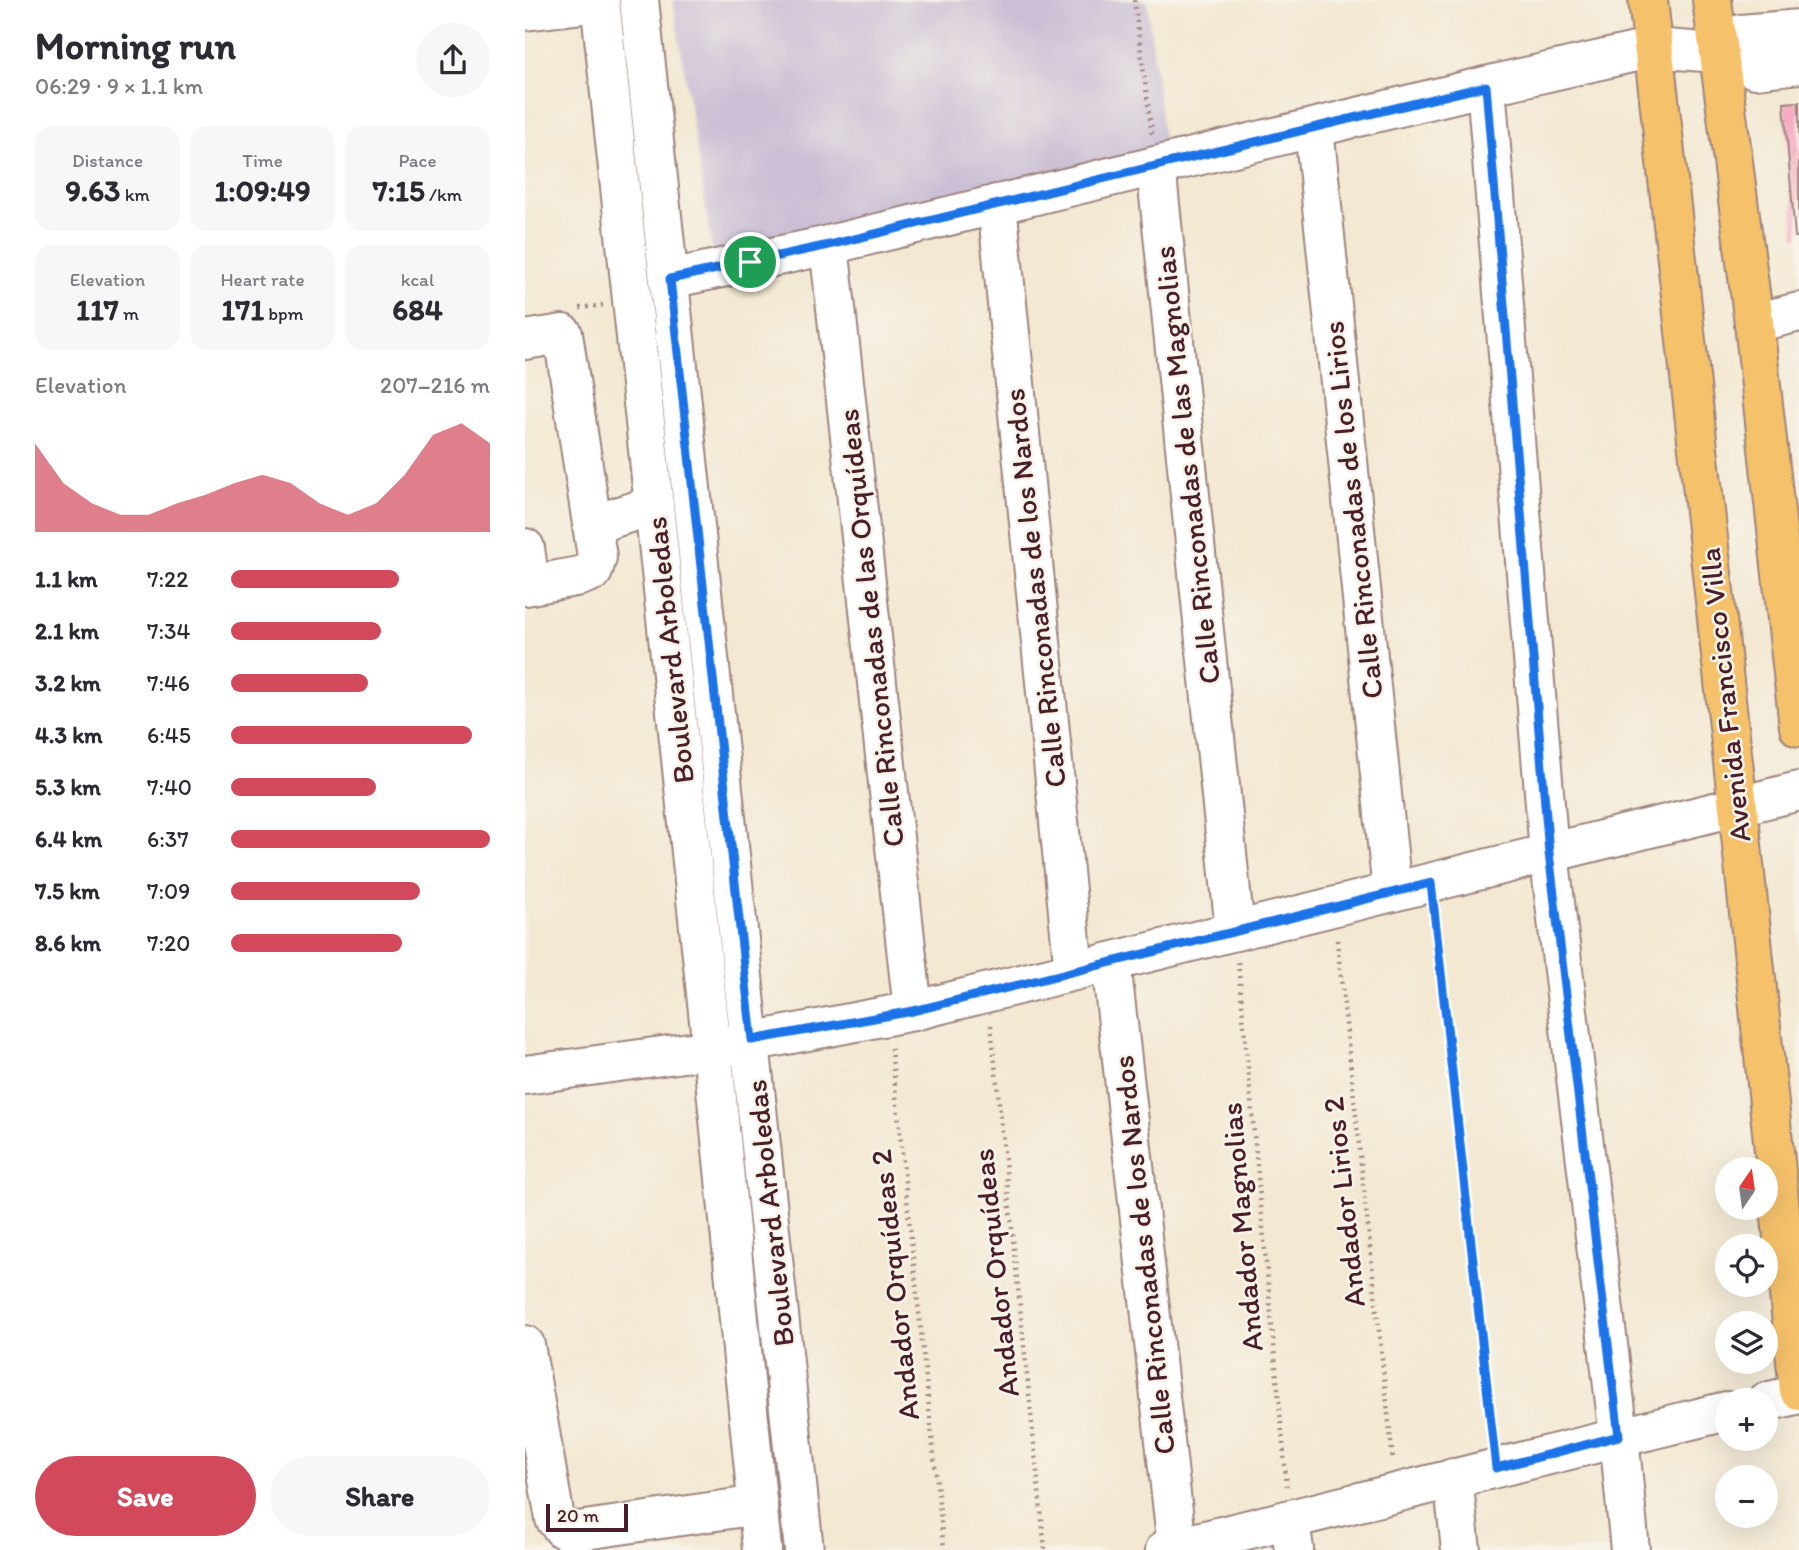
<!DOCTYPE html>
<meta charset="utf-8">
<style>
:root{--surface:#fff;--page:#f7f7f7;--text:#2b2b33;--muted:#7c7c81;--accent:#d1495b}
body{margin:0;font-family:Itim,sans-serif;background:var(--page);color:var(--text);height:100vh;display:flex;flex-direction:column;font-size:26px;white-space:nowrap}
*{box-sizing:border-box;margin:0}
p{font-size:23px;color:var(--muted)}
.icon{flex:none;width:38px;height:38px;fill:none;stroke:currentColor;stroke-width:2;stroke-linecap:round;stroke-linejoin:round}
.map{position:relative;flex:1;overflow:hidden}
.panel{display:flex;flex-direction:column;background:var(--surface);width:525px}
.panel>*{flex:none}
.needle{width:46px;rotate:13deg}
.buttons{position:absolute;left:1190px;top:1157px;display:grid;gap:14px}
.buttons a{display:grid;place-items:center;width:63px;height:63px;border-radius:50%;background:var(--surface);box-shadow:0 7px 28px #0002;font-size:35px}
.scale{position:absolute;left:21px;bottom:18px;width:82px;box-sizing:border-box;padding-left:7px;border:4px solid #4a1f2b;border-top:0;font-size:19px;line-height:24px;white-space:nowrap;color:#4a1f2b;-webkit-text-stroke:5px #f7f3e8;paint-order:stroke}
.pin{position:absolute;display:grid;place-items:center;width:60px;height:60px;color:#fff;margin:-30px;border:4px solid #fff;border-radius:50%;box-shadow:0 2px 7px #0007}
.round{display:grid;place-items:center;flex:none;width:74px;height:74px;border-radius:37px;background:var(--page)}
.headline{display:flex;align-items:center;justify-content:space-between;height:119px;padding:0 35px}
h1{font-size:38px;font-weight:800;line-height:52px}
.stats{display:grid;grid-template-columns:repeat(3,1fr);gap:10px;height:119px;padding:7px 35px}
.stats div{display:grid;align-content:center;border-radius:18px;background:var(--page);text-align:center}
.stats b{font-size:30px;font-weight:800}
.stats small{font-size:19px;font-weight:400}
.stats p{font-size:19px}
.chart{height:196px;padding:14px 35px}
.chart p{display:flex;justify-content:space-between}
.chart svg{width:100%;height:126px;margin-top:7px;fill:var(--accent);opacity:.7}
.action{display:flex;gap:14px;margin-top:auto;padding:14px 35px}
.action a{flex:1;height:80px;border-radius:42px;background:var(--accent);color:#fff;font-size:28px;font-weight:800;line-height:80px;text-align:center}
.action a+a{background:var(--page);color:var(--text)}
ul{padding:0 35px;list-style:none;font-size:23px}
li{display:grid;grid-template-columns:112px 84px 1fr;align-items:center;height:52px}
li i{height:18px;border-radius:9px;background:var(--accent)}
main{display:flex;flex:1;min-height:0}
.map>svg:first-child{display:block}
</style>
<main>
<section class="panel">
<div class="headline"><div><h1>Morning run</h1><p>06:29 · 9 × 1.1 km</p></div><a class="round"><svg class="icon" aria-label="share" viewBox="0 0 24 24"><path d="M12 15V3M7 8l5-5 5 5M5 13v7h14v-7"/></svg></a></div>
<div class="stats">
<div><p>Distance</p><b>9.63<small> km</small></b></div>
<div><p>Time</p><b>1:09:49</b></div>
<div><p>Pace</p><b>7:15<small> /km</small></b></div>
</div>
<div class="stats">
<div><p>Elevation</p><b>117<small> m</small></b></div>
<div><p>Heart rate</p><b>171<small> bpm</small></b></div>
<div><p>kcal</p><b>684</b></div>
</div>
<div class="chart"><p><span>Elevation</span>207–216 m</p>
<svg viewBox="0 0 160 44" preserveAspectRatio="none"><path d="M0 44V13L10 27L20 34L30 38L40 38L50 34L60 31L70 27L80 24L90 27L100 34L110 38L120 34L130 24L140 10L150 6L160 13V44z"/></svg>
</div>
<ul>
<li><b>1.1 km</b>7:22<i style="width:65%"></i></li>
<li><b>2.1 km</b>7:34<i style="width:58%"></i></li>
<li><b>3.2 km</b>7:46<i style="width:53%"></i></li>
<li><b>4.3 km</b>6:45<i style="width:93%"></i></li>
<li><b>5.3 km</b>7:40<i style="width:56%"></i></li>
<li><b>6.4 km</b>6:37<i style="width:100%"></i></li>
<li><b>7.5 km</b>7:09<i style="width:73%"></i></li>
<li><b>8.6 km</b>7:20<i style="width:66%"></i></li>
</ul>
<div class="action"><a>Save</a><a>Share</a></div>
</section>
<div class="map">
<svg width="1274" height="1550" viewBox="0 0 1274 1550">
<rect width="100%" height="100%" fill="#f7f3e8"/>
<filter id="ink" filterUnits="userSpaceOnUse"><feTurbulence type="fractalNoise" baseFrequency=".0143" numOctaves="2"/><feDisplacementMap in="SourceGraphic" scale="14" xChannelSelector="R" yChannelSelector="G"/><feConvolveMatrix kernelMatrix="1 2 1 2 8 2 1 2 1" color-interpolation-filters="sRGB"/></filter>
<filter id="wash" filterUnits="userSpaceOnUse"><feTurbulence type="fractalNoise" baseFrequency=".00686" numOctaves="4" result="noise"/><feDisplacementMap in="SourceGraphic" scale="28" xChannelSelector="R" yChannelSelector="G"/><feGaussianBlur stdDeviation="1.57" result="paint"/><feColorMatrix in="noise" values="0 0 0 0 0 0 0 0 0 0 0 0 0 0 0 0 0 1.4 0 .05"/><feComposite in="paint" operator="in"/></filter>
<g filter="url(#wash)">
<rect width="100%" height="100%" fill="#f3e8d2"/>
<polygon fill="#cbbfd5" points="148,0 622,0 642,169 191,272"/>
<g id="blocks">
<polygon fill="#f6a3bd" points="1274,102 1274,237 1270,237 1259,103"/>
</g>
</g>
<g filter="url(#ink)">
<use href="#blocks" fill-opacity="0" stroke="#9e847e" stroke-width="2"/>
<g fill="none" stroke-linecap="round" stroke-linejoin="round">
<defs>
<g id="minor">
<polyline points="75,0 187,1049 237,1550"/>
<polyline points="114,0 279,1550"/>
<polyline points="0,11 75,2"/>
<polyline points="1192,53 1216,34 1274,29"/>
<polyline points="961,86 1024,853 1094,1436 1105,1550"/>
<polyline points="789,128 867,892"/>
<polyline points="631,166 710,931"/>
<polyline points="472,204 549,971"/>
<polyline points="304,245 388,1011"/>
<polyline points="145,279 304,245 961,86 1128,48 1192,53 1230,69 1274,64"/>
<polyline points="1229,323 1274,312"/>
<polyline points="0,340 38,334 72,557 68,571 55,576 0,586"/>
<polyline points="67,525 129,505"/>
<polyline points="0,548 5,585"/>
<polyline points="586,962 652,1547"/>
<polyline points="0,1075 187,1049 388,1011 1274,791"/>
<polyline points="0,1345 30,1519 38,1529 53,1531 233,1505"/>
<polyline points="1241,1402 1274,1394"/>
<polyline points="928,1478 936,1550"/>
<polyline points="765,1519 769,1550"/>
<polyline points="640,1550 1202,1411"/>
</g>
<g id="major">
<polyline points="1123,0 1213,807 1274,1390"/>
<polyline points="1187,0 1229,323 1274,727"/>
</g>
</defs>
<use href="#minor" stroke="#9e847e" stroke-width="42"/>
<use href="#major" stroke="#9e847e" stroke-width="42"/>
<g stroke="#9e847e" stroke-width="4.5" stroke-dasharray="2 5" stroke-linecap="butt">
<polyline points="609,0 627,134"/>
<polyline points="55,308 78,305"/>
<polyline points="910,912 967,1436"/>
<polyline points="812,940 868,1460"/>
<polyline points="713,962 762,1486"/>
<polyline points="466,1025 520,1550"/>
<polyline points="366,1048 419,1550"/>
</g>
<use href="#minor" stroke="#fff" stroke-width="38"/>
<use href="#major" stroke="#f5c16b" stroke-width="38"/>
</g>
</g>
<g fill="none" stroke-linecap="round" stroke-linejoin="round" filter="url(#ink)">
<defs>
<polygon id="route" points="961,86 1024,853 1094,1436 971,1468 906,883 388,1011 227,1040 145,279 304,245"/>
</defs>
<use href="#route" stroke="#fff" stroke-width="14"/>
<use href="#route" stroke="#1a73e8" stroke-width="9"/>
</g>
<g text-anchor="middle" stroke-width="5" stroke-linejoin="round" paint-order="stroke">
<g font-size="30" fill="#4a1f2b" stroke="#f7f3e8">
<text transform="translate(662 465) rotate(-96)" y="10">Calle Rinconadas de las Magnolias</text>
<text transform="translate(828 510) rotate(-96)" y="10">Calle Rinconadas de los Lirios</text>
<text transform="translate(510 588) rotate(-96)" y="10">Calle Rinconadas de los Nardos</text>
<text transform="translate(346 628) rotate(-96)" y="10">Calle Rinconadas de las Orquídeas</text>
<text transform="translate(145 650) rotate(-96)" y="10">Boulevard Arboledas</text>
<text transform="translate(1200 695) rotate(-96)" y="10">Avenida Francisco Villa</text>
<text transform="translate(819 1202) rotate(-96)" y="10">Andador Lirios 2</text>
<text transform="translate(245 1213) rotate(-96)" y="10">Boulevard Arboledas</text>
<text transform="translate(717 1227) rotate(-95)" y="10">Andador Magnolias</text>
<text transform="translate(619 1255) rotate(-96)" y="10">Calle Rinconadas de los Nardos</text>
<text transform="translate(471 1273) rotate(-96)" y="10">Andador Orquídeas</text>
<text transform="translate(370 1285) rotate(-96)" y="10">Andador Orquídeas 2</text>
</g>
</g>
</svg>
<div class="buttons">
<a><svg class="needle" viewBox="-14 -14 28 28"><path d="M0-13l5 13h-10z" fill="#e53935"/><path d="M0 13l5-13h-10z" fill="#7c7c81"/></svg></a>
<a><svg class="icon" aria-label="locate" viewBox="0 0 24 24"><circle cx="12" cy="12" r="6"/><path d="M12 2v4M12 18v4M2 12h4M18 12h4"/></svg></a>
<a><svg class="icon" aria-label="layers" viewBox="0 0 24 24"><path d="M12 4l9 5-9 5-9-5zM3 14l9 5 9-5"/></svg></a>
<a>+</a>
<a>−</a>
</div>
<div class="scale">20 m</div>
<div class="pin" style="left:225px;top:262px;background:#1e9e55"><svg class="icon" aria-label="arrive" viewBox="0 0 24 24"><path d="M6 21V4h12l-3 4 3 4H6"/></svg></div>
</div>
</main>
